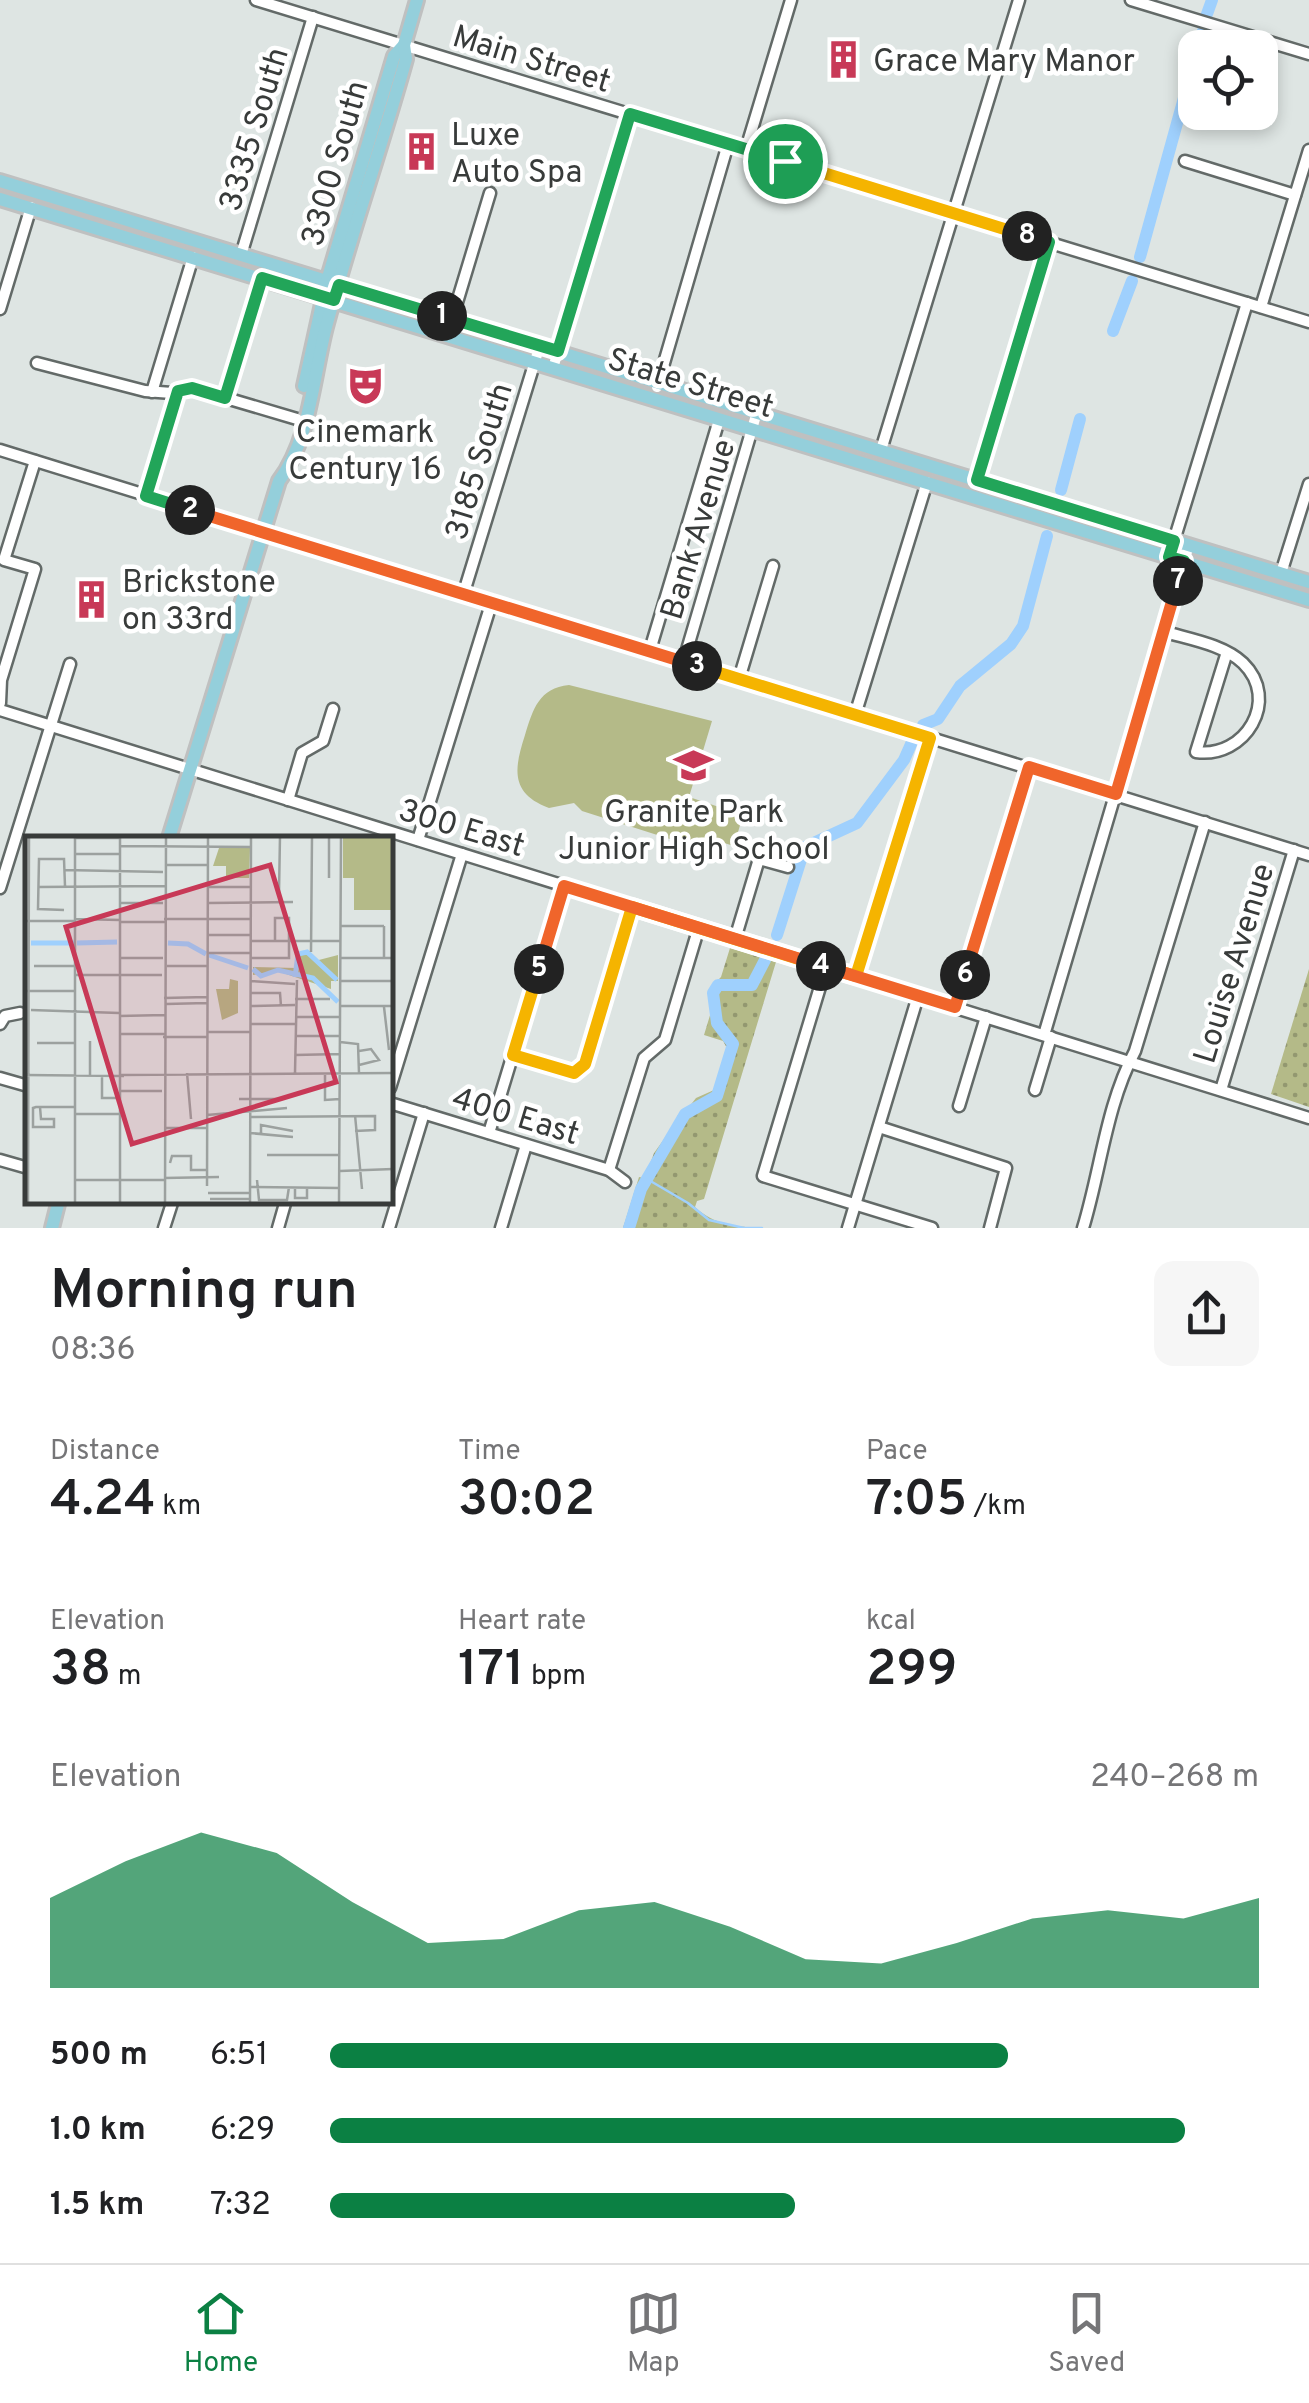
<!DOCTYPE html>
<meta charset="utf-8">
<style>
:root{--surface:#fff;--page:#f6f6f6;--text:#202124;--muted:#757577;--line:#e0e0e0;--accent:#0b8043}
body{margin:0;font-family:Overpass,sans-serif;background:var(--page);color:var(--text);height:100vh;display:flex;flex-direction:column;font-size:38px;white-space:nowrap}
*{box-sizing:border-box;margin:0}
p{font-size:32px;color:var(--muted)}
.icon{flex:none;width:55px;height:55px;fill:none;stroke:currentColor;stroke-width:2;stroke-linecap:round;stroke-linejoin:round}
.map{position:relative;height:1228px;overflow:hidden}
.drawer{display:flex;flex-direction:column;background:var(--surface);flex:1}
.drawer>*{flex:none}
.fabs{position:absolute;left:1178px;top:30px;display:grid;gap:20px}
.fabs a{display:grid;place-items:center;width:100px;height:100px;border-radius:20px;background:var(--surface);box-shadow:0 5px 15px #0003;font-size:50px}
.pin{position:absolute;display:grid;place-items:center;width:85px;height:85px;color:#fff;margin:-42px;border:5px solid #fff;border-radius:50%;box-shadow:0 2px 10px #0007}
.km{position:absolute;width:50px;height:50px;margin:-25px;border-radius:50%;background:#222;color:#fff;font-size:28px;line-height:50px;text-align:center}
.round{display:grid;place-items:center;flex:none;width:105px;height:105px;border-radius:20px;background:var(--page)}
.head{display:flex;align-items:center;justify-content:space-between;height:170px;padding:0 50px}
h1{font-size:55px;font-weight:600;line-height:75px}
.stats{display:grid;grid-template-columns:repeat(3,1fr);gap:15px;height:170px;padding:10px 50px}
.stats div{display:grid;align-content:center}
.stats b{font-size:50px;font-weight:600}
.stats small{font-size:28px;font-weight:400}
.stats p{font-size:28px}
.chart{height:280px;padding:20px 50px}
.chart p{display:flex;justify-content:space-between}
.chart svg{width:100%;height:180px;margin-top:10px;fill:var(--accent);opacity:.7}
ul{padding:0 50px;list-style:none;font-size:32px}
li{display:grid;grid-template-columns:160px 120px 1fr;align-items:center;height:75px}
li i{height:25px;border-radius:12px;background:var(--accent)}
.tabs{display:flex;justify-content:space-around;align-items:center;height:140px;border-top:2px solid var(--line);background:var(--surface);font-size:28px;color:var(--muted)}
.tabs a{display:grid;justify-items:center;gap:5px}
.tabs .current{color:var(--accent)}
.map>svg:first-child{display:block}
</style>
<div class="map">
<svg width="1309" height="1228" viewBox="0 0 1309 1228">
<defs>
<pattern id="park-dots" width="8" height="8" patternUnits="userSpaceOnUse" patternTransform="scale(2.5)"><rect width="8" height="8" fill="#b4ba88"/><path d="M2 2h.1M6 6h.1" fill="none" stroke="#939870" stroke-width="1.8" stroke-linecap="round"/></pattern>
</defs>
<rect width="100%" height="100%" fill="#dee5e3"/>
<path fill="#b4ba88" d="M569,685L712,721L689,797L743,815L734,846L724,843L720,855L582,811L574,803L549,808C510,793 514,769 525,735C533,709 539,688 569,685Z"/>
<g fill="url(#park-dots)">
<path d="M730,948L776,962L704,1199L697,1201L695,1207C714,1225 737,1227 762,1228H623L639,1177L645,1178L654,1153L675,1124L678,1115L682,1116L696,1098L714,1090L727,1048L723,1041L704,1035L711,1012L710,988L721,977Z"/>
<polygon points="1309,969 1309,1107 1271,1094"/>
</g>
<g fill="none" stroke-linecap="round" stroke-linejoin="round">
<polyline stroke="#9fd0fd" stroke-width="2.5" points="647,1179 688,1203 709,1220 744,1228 762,1228"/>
<g stroke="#9fd0fd" stroke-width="12">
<polyline points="1207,14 1212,0"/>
<polyline points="1198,48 1203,31"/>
<polyline points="1140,257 1195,58"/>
<polyline points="1113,331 1132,281"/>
<polyline points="1061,490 1080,419"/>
<polyline points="923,725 938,719 960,686 1011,644 1023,626 1047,536"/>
<polyline points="777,935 805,847 857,823 904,760 912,742"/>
<polyline points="629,1228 641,1189 685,1114 717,1096 733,1044 717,1023 713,993 718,985 752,985 765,960"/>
</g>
<defs>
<g id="minor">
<polyline points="256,0 1309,322"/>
<polyline points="1131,0 1309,54"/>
<polyline points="746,149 791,0"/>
<polyline points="1185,161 1295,195"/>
<polyline points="241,255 313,17"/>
<polyline points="1261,307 1309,150"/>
<polyline points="0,309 31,207"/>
<polyline points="452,319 490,193"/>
<polyline points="37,363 145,391 172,393 192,388 297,419"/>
<polyline points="553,368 630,114"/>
<polyline points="657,387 728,144"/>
<polyline points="152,392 193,257"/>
<polyline points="225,398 262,278"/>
<polyline points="0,450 1309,855"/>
<polyline points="881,450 1019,0"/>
<polyline points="977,480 1049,243"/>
<polyline points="146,496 178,391"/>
<polyline points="1169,557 1247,303"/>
<polyline points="1281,573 1309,484"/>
<polyline points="464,592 540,345"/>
<path d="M1162,631C1188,639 1223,644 1243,663C1281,700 1245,759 1196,752L1227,652"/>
<polyline points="650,650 719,420"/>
<polyline points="684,660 757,412"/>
<polyline points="739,679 773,566"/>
<polyline points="0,703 1,680 35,569 4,560 35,461"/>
<polyline points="0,710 1309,1118"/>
<polyline points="855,715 927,482"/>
<polyline points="288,800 302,753 323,741 333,709"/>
<polyline points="418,840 492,601"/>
<polyline points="0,888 70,664"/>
<polyline points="735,939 759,859 788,867"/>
<polyline points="826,967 763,1176 932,1228"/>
<polyline points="857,977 930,738"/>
<polyline points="955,1007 1029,767"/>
<polyline points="0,1024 5,1016 20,1013"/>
<polyline points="1044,1035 1189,545"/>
<polyline points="513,1055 570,1072 582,1069 633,907"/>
<polyline points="0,1078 28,1086"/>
<polyline points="390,1088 462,854"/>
<polyline points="1035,1090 1051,1037"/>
<polyline points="1221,1090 1294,850"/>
<polyline points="390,1103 609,1170 625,1182"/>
<polyline points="959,1106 986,1017"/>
<polyline points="879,1127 1006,1168 990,1228"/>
<polyline points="489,1133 564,886"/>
<polyline points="0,1160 28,1168"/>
<polyline points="609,1170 644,1058 665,1040 699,927"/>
<polyline points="164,1228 173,1200"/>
<polyline points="278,1228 286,1200"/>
<polyline points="389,1228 424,1113"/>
<polyline points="501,1228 526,1145"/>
<polyline points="848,1228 918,996"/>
<path d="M1083,1228C1101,1169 1106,1106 1135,1051L1205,822"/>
</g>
<g id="major">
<polyline points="0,181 1309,582"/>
<polyline points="0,199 1309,600"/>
<polyline points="304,386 327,281 394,56 404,45"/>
<path d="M169,838L279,481C310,440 313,377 326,327C350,237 381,149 406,59L404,45L417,0"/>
<polyline points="52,1228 59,1200"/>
</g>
</defs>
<use href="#minor" stroke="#636a68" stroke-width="15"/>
<use href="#major" stroke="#bfc0c0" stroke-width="18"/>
<use href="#minor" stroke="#fff" stroke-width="10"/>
<use href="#major" stroke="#94cfdb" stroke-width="12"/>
</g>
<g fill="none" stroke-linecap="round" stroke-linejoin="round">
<defs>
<polyline id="split-1" points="442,316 558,351 630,114 785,161"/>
<polyline id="split-2" points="190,510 146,496 178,391 192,388 225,398 262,278 334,300 339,285 442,316"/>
<polyline id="split-3" points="190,510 697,666"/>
<polyline id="split-4" points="697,666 930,738 856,976 821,966"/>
<polyline id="split-5" points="539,969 513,1055 574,1073 585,1064 632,907 821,966"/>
<polyline id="split-6" points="539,969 564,886 955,1007 965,975"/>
<polyline id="split-7" points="965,975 1029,767 1116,794 1178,581"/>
<polyline id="split-8" points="1027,236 1049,242 977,480 1174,541 1169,557 1184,561 1178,581"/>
<polyline id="split-9" points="785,161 1027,236"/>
</defs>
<use href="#split-1" stroke="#fff" stroke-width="20"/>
<use href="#split-2" stroke="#fff" stroke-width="20"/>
<use href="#split-3" stroke="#fff" stroke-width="20"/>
<use href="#split-4" stroke="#fff" stroke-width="20"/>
<use href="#split-5" stroke="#fff" stroke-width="20"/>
<use href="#split-6" stroke="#fff" stroke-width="20"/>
<use href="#split-7" stroke="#fff" stroke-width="20"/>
<use href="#split-8" stroke="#fff" stroke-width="20"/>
<use href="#split-9" stroke="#fff" stroke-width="20"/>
<use href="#split-1" stroke="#22a559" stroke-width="12"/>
<use href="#split-2" stroke="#22a559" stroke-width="12"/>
<use href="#split-3" stroke="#f0652b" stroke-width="12"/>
<use href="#split-4" stroke="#f5b400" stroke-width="12"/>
<use href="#split-5" stroke="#f5b400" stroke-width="12"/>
<use href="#split-6" stroke="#f0652b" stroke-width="12"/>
<use href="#split-7" stroke="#f0652b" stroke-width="12"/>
<use href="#split-8" stroke="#22a559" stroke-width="12"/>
<use href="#split-9" stroke="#f5b400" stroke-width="12"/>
</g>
<defs>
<symbol id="building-bare" viewBox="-9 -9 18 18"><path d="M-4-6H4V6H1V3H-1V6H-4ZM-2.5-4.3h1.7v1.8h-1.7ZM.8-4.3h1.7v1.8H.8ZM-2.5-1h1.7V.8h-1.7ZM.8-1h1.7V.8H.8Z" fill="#c83957" stroke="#fff" stroke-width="2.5" paint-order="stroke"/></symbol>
<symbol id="theatre-bare" viewBox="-9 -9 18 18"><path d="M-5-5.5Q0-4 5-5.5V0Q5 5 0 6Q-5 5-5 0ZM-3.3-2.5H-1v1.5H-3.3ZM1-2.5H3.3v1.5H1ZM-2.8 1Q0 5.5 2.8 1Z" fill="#c83957" stroke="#fff" stroke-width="2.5" paint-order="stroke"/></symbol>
<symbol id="school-bare" viewBox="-9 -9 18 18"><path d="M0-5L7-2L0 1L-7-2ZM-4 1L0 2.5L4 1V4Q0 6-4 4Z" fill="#c83957" stroke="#fff" stroke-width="2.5" paint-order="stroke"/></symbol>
</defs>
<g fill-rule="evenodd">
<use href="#building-bare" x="816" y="32" width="55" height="55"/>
<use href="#building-bare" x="394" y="124" width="55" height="55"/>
<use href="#theatre-bare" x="338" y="358" width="55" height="55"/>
<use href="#building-bare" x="64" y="572" width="55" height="55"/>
<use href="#school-bare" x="666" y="738" width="55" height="55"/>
</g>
<g text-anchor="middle" stroke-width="9" stroke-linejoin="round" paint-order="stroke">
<g font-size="32" fill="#383b3a" stroke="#fff">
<text transform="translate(532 58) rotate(17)" y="11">Main Street</text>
<text transform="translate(253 129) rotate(-73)" y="11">3335 South</text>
<text transform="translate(334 163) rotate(-74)" y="11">3300 South</text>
<text transform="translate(691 382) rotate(17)" y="11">State Street</text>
<text transform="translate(478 461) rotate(-73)" y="11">3185 South</text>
<text transform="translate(697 529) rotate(-73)" y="11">Bank Avenue</text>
<text transform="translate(462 827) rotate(17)" y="11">300 East</text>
<text transform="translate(1233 963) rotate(-73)" y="11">Louise Avenue</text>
<text transform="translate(516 1115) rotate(17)" y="11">400 East</text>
</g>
<g font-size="32" fill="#383b3a" stroke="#fff" text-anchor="start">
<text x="873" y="71">Grace Mary Manor</text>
<text x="451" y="145">Luxe<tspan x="451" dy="37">Auto Spa</tspan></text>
<text x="365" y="442" text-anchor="middle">Cinemark<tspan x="365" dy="37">Century 16</tspan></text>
<text x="122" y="592">Brickstone<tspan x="122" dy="37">on 33rd</tspan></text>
<text x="694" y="822" text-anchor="middle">Granite Park<tspan x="694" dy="37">Junior High School</tspan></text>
</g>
</g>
<g transform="translate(25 836)">
<rect width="368" height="368" fill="#dee5e3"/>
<path d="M318,0H367V74H329V42H318ZM205,143L213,145V177L197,184L191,153H204Z" fill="#b4ba88"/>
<path d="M194,12H225L224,42H201V30H188ZM282,116L290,125L313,119V145H306V153L252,135L228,139V131L272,132L273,118Z" fill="#b4ba88"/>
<path fill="none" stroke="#9fd0fd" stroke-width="5" d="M6,107H49M52,107L92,106M143,107L163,108L181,118M184,119L223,132M228,133L236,140L253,134L288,142L313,166M270,141L273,118L282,116L312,144"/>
<path fill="none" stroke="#9ca19f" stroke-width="2.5" d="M95,0V367M51,2H95M95,10L226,11M51,18H95M141,29H183M40,34L138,36M304,42V0M13,51L141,50M183,51H226M254,57L255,0M95,67H138M183,67L268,66M39,74L13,73L14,23H39L40,50M51,83L95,84M139,83H226M0,85H50M95,86H141M315,90H359M359,90V122M182,99H226M226,105H315M286,116L287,0M183,117H226M95,122H138M226,122H264V82H250V105M315,122H368M9,130H50M142,130H183M50,139H137M226,145L270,148M315,145H368M0,155H50M226,157H255L256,170M139,162L182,161M270,163H305M141,168L182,167M226,170L270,169M315,170H368M359,171L364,214M6,174L94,177M94,180L140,179M270,181H315M225,188H270M182,196H225M94,198H140M270,200H315M138,201H182M315,206L333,208L334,237M12,207H50M334,215L346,213L354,224L334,229M270,219L315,218M162,237L166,283M270,237L272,144M300,237V264L315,263M0,239L99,240M65,239V205M94,239L368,237M77,240V262H95M95,255H137M214,263H256M15,271L16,283H29V291H8V272L11,271H50M50,278H95M182,279L262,272M330,279L337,353M225,281L350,280V294L330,295M140,292H182M225,297L268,301M236,299V289L268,295M242,319H315M145,327L147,320H166V334H182M315,335L368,333M139,342L194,341M50,344H139M232,344L234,364H262L264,351M182,350L183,0M225,351L314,352M270,351V362H282V351M183,357H225M185,363H224M3,367L4,0M50,367V0M140,367L141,0M225,367L226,0M314,367L316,0"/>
<path fill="#c83957" fill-opacity="0.15" stroke="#c83957" stroke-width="5" d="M245,29L311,246L107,308L41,91Z"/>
<rect width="368" height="368" fill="none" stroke="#383b3a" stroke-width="5"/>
</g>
</svg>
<div class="fabs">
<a><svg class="icon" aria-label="locate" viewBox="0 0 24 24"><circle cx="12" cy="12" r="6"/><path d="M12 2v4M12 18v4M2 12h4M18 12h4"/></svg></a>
</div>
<div class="pin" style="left:785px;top:161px;background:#1e9e55"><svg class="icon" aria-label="arrive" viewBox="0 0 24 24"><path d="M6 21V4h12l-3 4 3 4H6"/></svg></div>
<b class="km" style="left:442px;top:316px">1</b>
<b class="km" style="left:190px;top:510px">2</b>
<b class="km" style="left:697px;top:666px">3</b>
<b class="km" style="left:821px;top:966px">4</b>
<b class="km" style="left:539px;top:969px">5</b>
<b class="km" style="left:965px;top:975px">6</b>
<b class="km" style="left:1178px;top:581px">7</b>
<b class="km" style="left:1027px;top:236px">8</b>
</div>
<section class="drawer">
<div class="head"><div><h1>Morning run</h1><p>08:36</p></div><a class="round"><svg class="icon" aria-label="share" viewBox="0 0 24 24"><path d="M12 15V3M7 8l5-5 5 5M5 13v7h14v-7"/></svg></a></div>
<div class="stats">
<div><p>Distance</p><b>4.24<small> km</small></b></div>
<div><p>Time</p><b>30:02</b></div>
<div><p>Pace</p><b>7:05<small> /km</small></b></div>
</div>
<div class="stats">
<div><p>Elevation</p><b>38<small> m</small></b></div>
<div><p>Heart rate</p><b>171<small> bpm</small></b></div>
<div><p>kcal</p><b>299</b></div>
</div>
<div class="chart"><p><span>Elevation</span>240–268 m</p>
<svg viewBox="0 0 160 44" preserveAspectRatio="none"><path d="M0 44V22L10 13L20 6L30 11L40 23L50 33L60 32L70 25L80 23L90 29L100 37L110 38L120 33L130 27L140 25L150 27L160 22V44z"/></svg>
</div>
<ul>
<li><b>500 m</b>6:51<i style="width:73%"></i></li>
<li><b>1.0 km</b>6:29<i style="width:92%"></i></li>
<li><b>1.5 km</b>7:32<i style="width:50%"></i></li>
</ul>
</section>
<nav class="tabs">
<a class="current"><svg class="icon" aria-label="home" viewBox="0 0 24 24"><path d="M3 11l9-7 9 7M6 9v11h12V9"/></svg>Home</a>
<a><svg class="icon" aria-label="map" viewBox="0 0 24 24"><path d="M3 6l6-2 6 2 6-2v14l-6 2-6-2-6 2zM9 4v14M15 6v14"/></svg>Map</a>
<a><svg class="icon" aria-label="saved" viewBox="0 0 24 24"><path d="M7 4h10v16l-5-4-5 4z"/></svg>Saved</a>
</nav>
